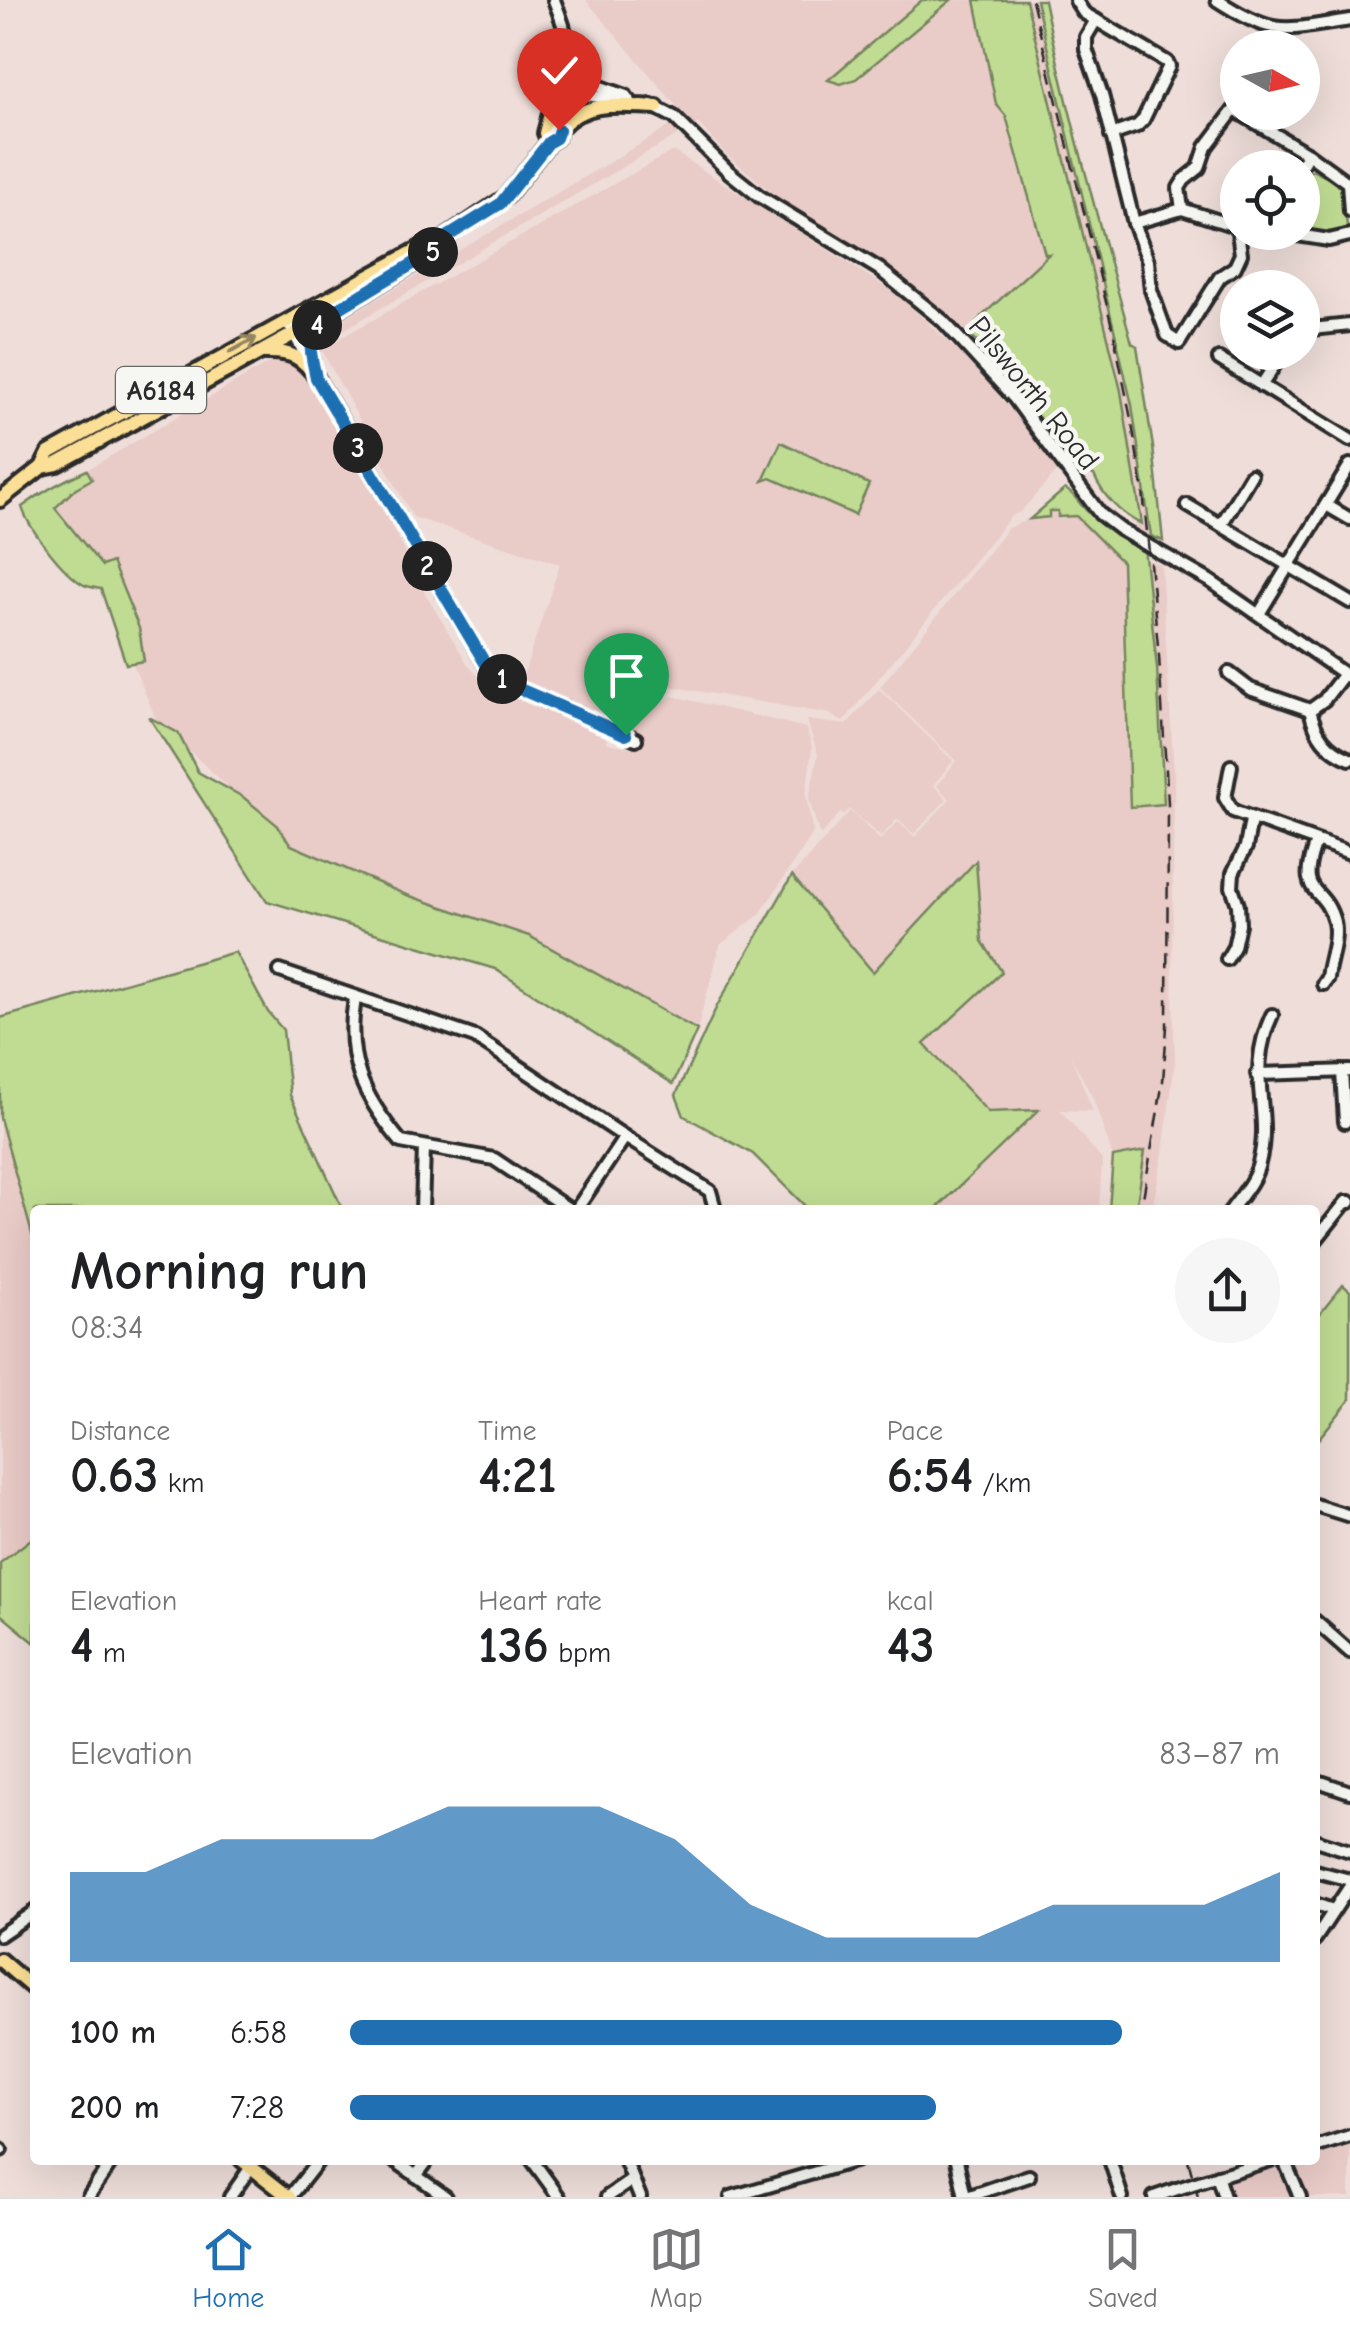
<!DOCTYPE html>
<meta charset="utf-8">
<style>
:root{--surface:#fff;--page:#f6f6f6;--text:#202124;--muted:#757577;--line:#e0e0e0;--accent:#1f6fb2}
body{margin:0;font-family:"Comic Neue",sans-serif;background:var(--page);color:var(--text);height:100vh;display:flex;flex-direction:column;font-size:38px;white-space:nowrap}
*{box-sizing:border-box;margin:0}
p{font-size:32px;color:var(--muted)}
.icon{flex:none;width:55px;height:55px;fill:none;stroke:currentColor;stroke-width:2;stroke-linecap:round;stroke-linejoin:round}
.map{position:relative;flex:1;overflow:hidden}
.sheet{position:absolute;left:30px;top:1205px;width:1290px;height:960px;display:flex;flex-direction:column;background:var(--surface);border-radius:10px;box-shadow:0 10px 40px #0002}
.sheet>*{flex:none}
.needle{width:65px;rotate:98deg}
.tools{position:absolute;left:1220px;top:30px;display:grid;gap:20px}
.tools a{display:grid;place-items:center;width:100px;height:100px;border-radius:50%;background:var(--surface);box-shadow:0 10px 40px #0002;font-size:50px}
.pin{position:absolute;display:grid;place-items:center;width:85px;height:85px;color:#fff;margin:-102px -42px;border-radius:50% 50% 50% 0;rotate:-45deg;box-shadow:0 0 10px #0007}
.pin .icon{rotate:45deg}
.km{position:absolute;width:50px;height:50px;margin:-25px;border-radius:50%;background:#222;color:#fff;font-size:28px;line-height:50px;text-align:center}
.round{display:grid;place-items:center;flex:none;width:105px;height:105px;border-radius:52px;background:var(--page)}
.headline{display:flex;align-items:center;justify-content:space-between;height:170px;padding:0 40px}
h1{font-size:55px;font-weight:600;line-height:75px}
.metrics{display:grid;grid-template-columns:repeat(3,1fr);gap:15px;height:170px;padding:10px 40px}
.metrics div{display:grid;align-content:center}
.metrics b{font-size:50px;font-weight:600}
.metrics small{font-size:28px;font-weight:400}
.metrics p{font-size:28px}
.chart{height:280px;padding:20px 40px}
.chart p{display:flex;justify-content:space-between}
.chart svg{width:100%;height:180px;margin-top:10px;fill:var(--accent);opacity:.7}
ul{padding:0 40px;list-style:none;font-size:32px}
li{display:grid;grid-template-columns:160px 120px 1fr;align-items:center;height:75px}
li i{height:25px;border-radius:12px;background:var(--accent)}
.tab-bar{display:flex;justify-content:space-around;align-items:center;height:140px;border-top:2px solid var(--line);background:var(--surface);font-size:28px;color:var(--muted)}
.tab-bar a{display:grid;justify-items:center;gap:5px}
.tab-bar .active{color:var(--accent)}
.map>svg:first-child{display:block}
</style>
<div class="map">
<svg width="1350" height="2197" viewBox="0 0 1350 2197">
<rect width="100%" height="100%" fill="#eeddd9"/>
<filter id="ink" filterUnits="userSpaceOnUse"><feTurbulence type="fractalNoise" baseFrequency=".01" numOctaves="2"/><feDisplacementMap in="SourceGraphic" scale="20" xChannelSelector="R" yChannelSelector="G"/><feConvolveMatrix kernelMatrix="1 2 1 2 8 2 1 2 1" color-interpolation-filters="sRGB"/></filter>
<g filter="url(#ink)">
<g fill="#e9cbc7">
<polygon points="586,0 1001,0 1088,426 1095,475 1081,470 969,333 885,266 777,197 726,154 698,123 299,356 403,547 417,580 468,665 484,683 510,697 606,734 607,743 634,748 642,743 519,689 560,564 413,517 321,349 673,151 898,295 969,361 1060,468 1020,512 1011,516 843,722 830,714 669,686 663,702 672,696 806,728 812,748 806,796 813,833 760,914 720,945 697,1030 529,936 404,894 291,845 157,721 101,589 55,508 76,488 91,479 87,470 686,117"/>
<polygon points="1026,0 1036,0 1108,290 1132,405 1151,536 1140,531 1133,521 1121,391"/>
<polygon points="1061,490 1076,516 1122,562 1123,661 1157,668 1146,559 1161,565 1174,776 1172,970 1175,1061 1163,1152 1152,1210 1125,1210 1132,1154 1113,1157 1093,1098 1070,1054 1093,1111 1060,1110 1102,1160 1099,1210 809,1210 872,973 792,876 850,811 880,840 898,822 915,837 950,799 937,786 956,761 880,687 1008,528 1030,519"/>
<polygon points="879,689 953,761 933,785 947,799 914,834 897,819 881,837 849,809 844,814 840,813 820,836 809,799 818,755 807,720 846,725"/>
<polygon points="0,1118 35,1245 35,1536 0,1563"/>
<polygon points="1350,2146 1350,2197 1229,2197 1224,2183 1302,2160 1315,2160 1315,2156"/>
</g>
<g fill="#c0dc93" stroke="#76845f" stroke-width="2.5">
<polygon points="922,0 951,0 856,79 841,84 828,80"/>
<path d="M975,0H1026L1121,391L1142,524C1122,516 1102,495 1094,475L1081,470L969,333L981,317L1049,254H1045L1006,116L996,104Z"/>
<path d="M1036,0H1044C1068,116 1101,229 1132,343L1137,346L1153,447L1163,541L1151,536L1132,405Z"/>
<polygon points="1312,170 1342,185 1347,226 1343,233 1330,237 1302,232 1303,177"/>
<polygon points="781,442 869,484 855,515 771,478 763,481"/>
<path d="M87,470L92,479L76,488L55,508L102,566L112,562L139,628L144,661L126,664L101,589C95,588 89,587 84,585C64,574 28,528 22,507C43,491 64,480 87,470Z"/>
<path d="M1065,489C1075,494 1079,504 1088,512C1105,528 1122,538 1144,547L1157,668L1164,804L1130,807L1122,562L1076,516L1058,517V511H1049V517L1030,519Z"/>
<polygon points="149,717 178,733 198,772 243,797 276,824 291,845 404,894 529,936 697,1030 673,1084 495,969 267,901"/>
<polygon points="976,861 982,941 1002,972 924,1044 988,1112 1039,1110 935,1210 809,1210 753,1154 684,1116 676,1095 717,1006 792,876 873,972"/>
<polygon points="235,952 268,1012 283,1030 290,1095 343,1210 35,1210 35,1245 0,1118 0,1018"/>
<polygon points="1145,1151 1136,1210 1109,1210 1113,1157"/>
<polygon points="1343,1285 1350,1291 1350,1400 1315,1443 1315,1320"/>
<polygon points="35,1536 35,1643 0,1614 0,1563"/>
</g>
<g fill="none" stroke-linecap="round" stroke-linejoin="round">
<defs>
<g id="minor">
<path d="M554,0C566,30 575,60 569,92"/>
<path d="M1217,0C1276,38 1283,30 1350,20"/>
<polyline points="1076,1 1084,13 1167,62 1169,66 1143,120 1137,126 1111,135"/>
<polyline points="1096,20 1086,37 1086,49 1102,95 1134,223 1148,261 1151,290 1167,335 1179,343 1220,277 1235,267 1241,254 1238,232"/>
<polyline points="564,37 557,48 556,91 630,101"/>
<polyline points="565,81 598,86 626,96"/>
<polyline points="651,105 674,117 729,172 759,196 879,269 943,321 1014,398 1100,514 1121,530 1210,581 1350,678"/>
<polyline points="1238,112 1308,154 1348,183 1350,211"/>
<polyline points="1300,168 1308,154"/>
<polyline points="1182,209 1179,188 1184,180 1199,168 1206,147 1234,110 1238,112"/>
<polyline points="1134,223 1182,209 1238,227"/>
<polyline points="1279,232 1329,240 1350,235"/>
<polyline points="301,327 309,342 313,362"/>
<polyline points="291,328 317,378 488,669 506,683 636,739"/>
<polyline points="1302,330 1350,325"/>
<polyline points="1219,359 1350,440"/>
<polyline points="1261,386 1283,352"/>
<polyline points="1187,505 1350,602"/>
<polyline points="1326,505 1350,519"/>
<polyline points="1221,525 1251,475"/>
<polyline points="1259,614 1350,465"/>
<polyline points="1229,673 1250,689 1310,710"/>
<path d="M1310,710C1316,735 1326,749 1350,759"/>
<polyline points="1310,710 1324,700 1344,674"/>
<polyline points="1231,766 1225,798 1233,811 1350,853"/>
<path d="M1316,842C1295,899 1324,882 1334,922C1338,940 1329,960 1327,978L1323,984"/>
<polyline points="1227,959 1234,947 1239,924 1238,905 1232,887 1233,873 1246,847 1251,820"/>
<polyline points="280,971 475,1037 625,1137"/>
<path d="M355,998C345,1059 362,1095 401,1142L494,1159L570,1210"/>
<polyline points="1342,1071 1345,1122"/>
<polyline points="1257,1074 1350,1071"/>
<polyline points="422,1210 424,1148"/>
<polyline points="576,1210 625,1137 710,1191 714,1205"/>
<path d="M1231,1210C1241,1196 1255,1181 1259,1163C1273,1109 1244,1075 1272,1015"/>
<polyline points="1315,1241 1346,1202 1350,1202"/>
<polyline points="1315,1505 1350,1516"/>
<polyline points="1315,1621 1350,1652"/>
<polyline points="1315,1780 1350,1792"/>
<polyline points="1315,1840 1350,1851"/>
<polyline points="1315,1871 1350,1880"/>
<polyline points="1315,1904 1333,1910"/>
<polyline points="0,1935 35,1911"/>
<polyline points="1315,1939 1350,1886"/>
<polyline points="1315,2147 1350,2136"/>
<polyline points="0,2150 1,2150"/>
<polyline points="394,2160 446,2197"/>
<polyline points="532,2160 559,2197"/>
<polyline points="625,2160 640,2197"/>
<polyline points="957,2160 965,2197"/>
<polyline points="1110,2160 1122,2197"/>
<polyline points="1284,2160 1300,2197"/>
<polyline points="416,2176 428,2160"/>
<polyline points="1217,2176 1224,2197"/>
<polyline points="1202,2181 1271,2160"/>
<polyline points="88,2197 113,2160"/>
<polyline points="230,2197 251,2167"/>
<polyline points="290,2197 319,2160"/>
<polyline points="607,2197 632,2180"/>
<polyline points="731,2197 857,2160"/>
<polyline points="967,2197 1029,2176"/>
<polyline points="1154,2197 1177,2189"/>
</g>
<g id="major">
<path d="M561,127C586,99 623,106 657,107"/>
<polyline points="549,142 545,133 556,91"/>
<path d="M265,352C291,351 302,357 317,378"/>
<polyline points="42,467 57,464 323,318 436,250 442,240"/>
<polyline points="0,500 42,467 49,453 431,242 442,240 506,197 549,142 556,138 569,92"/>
<polyline points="0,1960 35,1990"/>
<polyline points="242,2160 289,2197"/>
</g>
</defs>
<use href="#minor" stroke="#2b2b2b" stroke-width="18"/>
<use href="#major" stroke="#2b2b2b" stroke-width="20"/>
<use href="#minor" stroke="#f6f6f2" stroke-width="10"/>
<use href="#major" stroke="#fbdf96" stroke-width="12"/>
<g stroke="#2b2b2b" stroke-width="2.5" stroke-dasharray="15 8" stroke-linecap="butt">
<polyline points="1032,0 1114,335 1132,424 1143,491 1159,656 1168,803 1167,1027 1163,1081 1141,1210"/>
<polyline points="1188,2160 1198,2197"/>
</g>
<defs>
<polyline id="minor-bridge" points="1177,2189 1202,2181"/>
</defs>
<use href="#minor-bridge" stroke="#2b2b2b" stroke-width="18" stroke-linecap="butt"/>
<use href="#minor-bridge" stroke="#f6f6f2" stroke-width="10"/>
</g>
<defs><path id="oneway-shaft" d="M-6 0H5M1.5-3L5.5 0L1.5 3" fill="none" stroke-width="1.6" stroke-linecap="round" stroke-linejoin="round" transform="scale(2.5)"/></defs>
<use stroke="#938560" href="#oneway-shaft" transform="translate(243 345) rotate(-29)"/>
</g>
<g fill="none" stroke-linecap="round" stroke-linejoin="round" filter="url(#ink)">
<defs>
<path id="route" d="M559,130L556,138L549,142L500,204L442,240L436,250L323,318C304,341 311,351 316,378L488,668L506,683L626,735"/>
</defs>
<use href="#route" stroke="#fff" stroke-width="20"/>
<use href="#route" stroke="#1f6fb2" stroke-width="12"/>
</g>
<g text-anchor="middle" stroke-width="9" stroke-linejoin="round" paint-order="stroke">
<rect fill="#f6f6f2" stroke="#686867" stroke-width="2.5" x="116" y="367" width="90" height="46" rx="8"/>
<g font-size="28" font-weight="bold" fill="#2b2b2b">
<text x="161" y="400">A6184</text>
</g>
<g font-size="30" fill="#2b2b2b" stroke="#f6f6f2">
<text transform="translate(1034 393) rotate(51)" y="10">Pilsworth Road</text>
</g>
</g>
</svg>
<div class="tools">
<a><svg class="needle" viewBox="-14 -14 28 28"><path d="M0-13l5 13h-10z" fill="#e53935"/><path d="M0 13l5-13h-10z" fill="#757577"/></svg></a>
<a><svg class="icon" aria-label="locate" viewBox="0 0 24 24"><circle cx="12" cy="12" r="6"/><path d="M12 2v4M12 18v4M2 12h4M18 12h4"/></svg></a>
<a><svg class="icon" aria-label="layers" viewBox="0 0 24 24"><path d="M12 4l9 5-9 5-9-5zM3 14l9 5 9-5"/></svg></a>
</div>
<div class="pin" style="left:626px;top:735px;background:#1e9e55"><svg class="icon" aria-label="arrive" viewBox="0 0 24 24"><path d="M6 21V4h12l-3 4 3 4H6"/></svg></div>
<div class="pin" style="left:559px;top:130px;background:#d93025"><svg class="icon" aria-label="check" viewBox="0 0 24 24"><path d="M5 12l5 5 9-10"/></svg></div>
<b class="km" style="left:502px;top:679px">1</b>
<b class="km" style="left:427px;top:566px">2</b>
<b class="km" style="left:358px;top:448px">3</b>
<b class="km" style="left:317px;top:325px">4</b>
<b class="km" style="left:433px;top:252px">5</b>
<section class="sheet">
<div class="headline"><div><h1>Morning run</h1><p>08:34</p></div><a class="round"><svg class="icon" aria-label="share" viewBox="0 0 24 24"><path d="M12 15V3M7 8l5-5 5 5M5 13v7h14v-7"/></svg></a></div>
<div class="metrics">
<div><p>Distance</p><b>0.63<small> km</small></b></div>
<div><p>Time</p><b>4:21</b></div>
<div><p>Pace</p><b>6:54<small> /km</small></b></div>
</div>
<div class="metrics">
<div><p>Elevation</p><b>4<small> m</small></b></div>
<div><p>Heart rate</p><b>136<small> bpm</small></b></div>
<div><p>kcal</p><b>43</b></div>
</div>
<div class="chart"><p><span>Elevation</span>83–87 m</p>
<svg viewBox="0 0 160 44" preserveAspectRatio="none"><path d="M0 44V22L10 22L20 14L30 14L40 14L50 6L60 6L70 6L80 14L90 30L100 38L110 38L120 38L130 30L140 30L150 30L160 22V44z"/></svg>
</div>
<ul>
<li><b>100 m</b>6:58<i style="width:83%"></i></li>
<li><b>200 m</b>7:28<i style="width:63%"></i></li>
</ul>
</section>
</div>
<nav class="tab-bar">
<a class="active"><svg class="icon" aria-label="home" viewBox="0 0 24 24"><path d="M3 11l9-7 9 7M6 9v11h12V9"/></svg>Home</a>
<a><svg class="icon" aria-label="map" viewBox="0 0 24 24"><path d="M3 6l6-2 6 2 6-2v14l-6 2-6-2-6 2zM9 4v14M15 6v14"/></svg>Map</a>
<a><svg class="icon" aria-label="saved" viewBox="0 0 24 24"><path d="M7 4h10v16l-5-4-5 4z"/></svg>Saved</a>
</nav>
